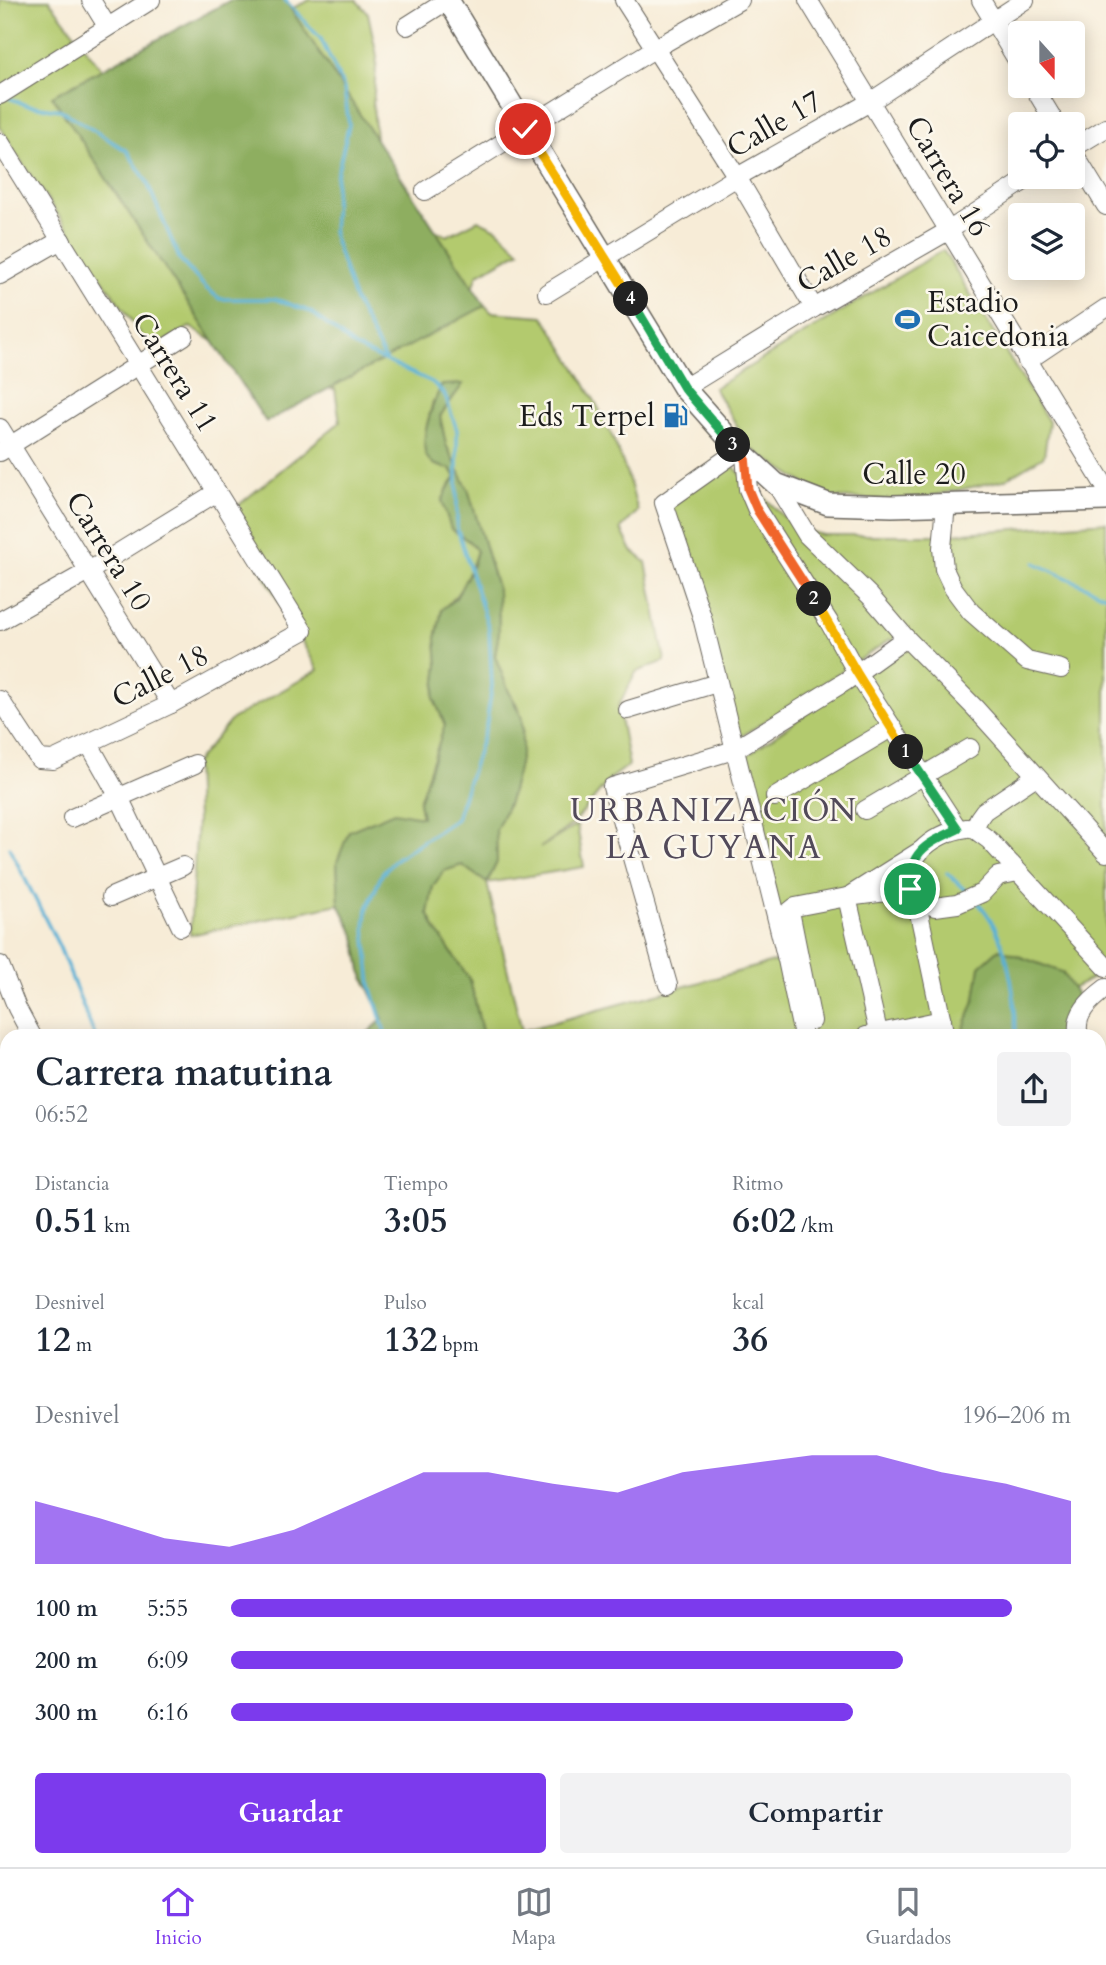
<!DOCTYPE html>
<html lang="es">
<meta charset="utf-8">
<style>
:root{--surface:#fff;--page:#f2f2f3;--text:#1f2937;--muted:#747a83;--line:#e0e1e3;--accent:#7c3aed}
body{margin:0;font-family:Cardo,serif;background:var(--page);color:var(--text);height:100vh;display:flex;flex-direction:column;font-size:26px;white-space:nowrap}
*{box-sizing:border-box;margin:0}
p{font-size:23px;color:var(--muted)}
.icon{flex:none;width:38px;height:38px;fill:none;stroke:currentColor;stroke-width:2;stroke-linecap:round;stroke-linejoin:round}
.map{position:relative;flex:1;overflow:hidden}
.drawer{position:absolute;left:0px;top:1029px;width:1106px;height:838px;display:flex;flex-direction:column;background:var(--surface);border-radius:21px 21px 0 0;box-shadow:0 4px 18px #0003}
.drawer>*{flex:none}
.needle{width:46px;rotate:159deg}
.fabs{position:absolute;left:1008px;top:21px;display:grid;gap:14px}
.fabs a{display:grid;place-items:center;width:77px;height:77px;border-radius:7px;background:var(--surface);box-shadow:0 4px 18px #0003;font-size:35px}
.pin{position:absolute;display:grid;place-items:center;width:60px;height:60px;color:#fff;margin:-30px;border:4px solid #fff;border-radius:50%;box-shadow:0 2px 7px #0007}
.km{position:absolute;width:35px;height:35px;margin:-18px;border-radius:50%;background:#222;color:#fff;font-size:19px;line-height:35px;text-align:center}
.round{display:grid;place-items:center;flex:none;width:74px;height:74px;border-radius:7px;background:var(--page)}
.overview{display:flex;align-items:center;justify-content:space-between;height:119px;padding:0 35px}
h1{font-size:38px;font-weight:800;line-height:52px}
.stats{display:grid;grid-template-columns:repeat(3,1fr);gap:10px;height:119px;padding:7px 35px}
.stats div{display:grid;align-content:center}
.stats b{font-size:35px;font-weight:800}
.stats small{font-size:19px;font-weight:400}
.stats p{font-size:19px}
.chart{height:196px;padding:14px 35px}
.chart p{display:flex;justify-content:space-between}
.chart svg{width:100%;height:126px;margin-top:7px;fill:var(--accent);opacity:.7}
.primary-button{display:flex;gap:14px;margin-top:auto;padding:14px 35px}
.primary-button a{flex:1;height:80px;border-radius:7px;background:var(--accent);color:#fff;font-size:28px;font-weight:800;line-height:80px;text-align:center}
.primary-button a+a{background:var(--page);color:var(--text)}
ul{padding:0 35px;list-style:none;font-size:23px}
li{display:grid;grid-template-columns:112px 84px 1fr;align-items:center;height:52px}
li i{height:18px;border-radius:9px;background:var(--accent)}
.dock{display:flex;justify-content:space-around;align-items:center;height:98px;border-top:2px solid var(--line);background:var(--surface);font-size:19px;color:var(--muted)}
.dock a{display:grid;justify-items:center;gap:4px}
.dock .selected{color:var(--accent)}
.map>svg:first-child{display:block}
</style>
<div class="map">
<svg width="1106" height="1867" viewBox="0 0 1106 1867">
<rect width="100%" height="100%" fill="#fbf7ec"/>
<filter id="ink" filterUnits="userSpaceOnUse"><feTurbulence type="fractalNoise" baseFrequency=".0143" numOctaves="2"/><feDisplacementMap in="SourceGraphic" scale="14" xChannelSelector="R" yChannelSelector="G"/><feConvolveMatrix kernelMatrix="1 2 1 2 8 2 1 2 1" color-interpolation-filters="sRGB"/></filter>
<filter id="wash" filterUnits="userSpaceOnUse"><feTurbulence type="fractalNoise" baseFrequency=".00686" numOctaves="4" result="noise"/><feDisplacementMap in="SourceGraphic" scale="28" xChannelSelector="R" yChannelSelector="G"/><feGaussianBlur stdDeviation="1.57" result="paint"/><feColorMatrix in="noise" values="0 0 0 0 0 0 0 0 0 0 0 0 0 0 0 0 0 1.4 0 .05"/><feComposite in="paint" operator="in"/></filter>
<g filter="url(#wash)">
<rect width="100%" height="100%" fill="#f7ecd7"/>
<g fill="#b3ca6e" stroke="#687345" stroke-width="2">
<path d="M0,0H49L116,88L310,0H356L368,13L377,56L373,105L377,150L425,225L447,236L478,220L497,229L520,251L478,274L472,291L491,312L543,316C585,381 619,435 638,511L621,529L632,551L646,562L665,661L636,672L618,707L629,765L609,780L575,822L540,848L577,825L584,867L487,883L522,1031L788,958L746,756L899,648L891,639L739,738L668,505L729,462L795,528L823,535H939L1106,522V972L976,1036H483L470,980L435,928L428,913L433,886L444,871L462,865L487,883L497,862L496,830L509,802L518,769L523,729L519,708L509,692L495,656L499,632L498,591L468,489L446,445L440,416L462,385L433,401L425,433L433,464L451,469L456,477L447,490L451,529L470,542L477,550C470,574 462,594 442,609L436,639L438,665L434,698L445,725L419,802L422,817L337,862L339,904L190,935L197,821L195,763L232,719L318,670L229,513L340,422L335,389L268,379L219,345L190,327L151,349L16,154L0,127Z"/>
<polygon points="943,250 1049,422 1044,456 1004,480 908,501 826,497 751,449 714,388"/>
<polygon points="1106,1483 1106,1867 320,1867 326,1860 1099,1860 1099,1487"/>
</g>
<g fill="#8eae61" stroke="#55653e" stroke-width="2">
<polygon points="231,0 285,0 485,306 266,422 52,96"/>
<path d="M463,384L440,416L446,445L468,489L498,591L499,632L495,656L509,692L522,718V749L518,769L509,802L496,830L497,862L487,883L462,865L444,871L433,886L428,913L435,928L470,980L483,1036H364L383,1019L361,971L355,936L339,904L337,862L349,831L394,812L422,817L419,802L445,725L434,698L438,665L436,639L442,609L456,598L473,565L477,551L470,542L451,529L442,501L447,490L456,477L451,469C442,467 432,466 427,457C418,441 434,400 442,385Z"/>
<polygon points="999,949 1062,972 1077,995 1059,1036 961,1036 975,998 980,966"/>
<polygon points="1099,1243 1106,1248 1106,1483 1099,1487"/>
<polygon points="253,1860 326,1860 320,1867 246,1867"/>
</g>
<g fill="none" stroke-linecap="round" stroke-linejoin="round">
<g stroke="#58b1d5" stroke-width="3.5">
<polyline points="285,0 321,39 344,88 349,125 336,178 333,235 355,301 385,359"/>
<polyline points="9,98 26,105 61,110 127,151 146,180 180,260 206,288 220,299 275,299 311,312 355,347 432,382 445,395 457,430 457,528 489,629 492,686 486,727 456,819 396,859 382,874 367,909 365,928 371,986 386,1036"/>
<polyline points="1035,563 1106,596"/>
<polyline points="9,847 59,946 95,1036"/>
<polyline points="947,873 968,893"/>
<path d="M976,901C1007,930 1016,995 1016,1036"/>
<polyline points="1099,1339 1102,1358 1103,1429"/>
<polyline points="1099,1431 1106,1429"/>
<polyline points="1099,1735 1106,1736"/>
<polyline points="312,1867 319,1860"/>
</g>
</g>
</g>
<g filter="url(#ink)">
<g fill="none" stroke-linecap="round" stroke-linejoin="round">
<defs>
<g id="minor">
<polyline points="91,0 107,26"/>
<polyline points="624,0 737,177 814,308"/>
<polyline points="808,0 1106,488"/>
<polyline points="981,0 1020,65"/>
<polyline points="407,26 448,0"/>
<polyline points="1033,86 1056,124"/>
<polyline points="0,95 151,0"/>
<polyline points="0,142 303,631 171,704 53,760 39,759 0,700"/>
<polyline points="1073,148 1106,128"/>
<polyline points="1073,152 1106,206"/>
<polyline points="425,191 654,49 740,0"/>
<polyline points="0,275 61,240"/>
<polyline points="547,293 737,177 870,102 1025,0"/>
<polyline points="1027,361 1106,308"/>
<polyline points="684,388 814,308 948,231 1030,177"/>
<polyline points="0,428 171,704"/>
<polyline points="739,450 664,503 702,617 787,960 803,1036"/>
<polyline points="0,452 184,336"/>
<polyline points="745,456 748,489 757,510 829,622 857,673 958,829"/>
<polyline points="776,484 807,535 870,596 906,638 975,708 1106,853"/>
<polyline points="946,504 942,548 944,569 953,588 971,612 1027,661 1061,669"/>
<polyline points="0,621 89,571 217,492"/>
<polyline points="628,710 717,683"/>
<polyline points="89,744 119,797 181,927"/>
<polyline points="1036,776 984,811 979,818 974,829 989,840 1106,967"/>
<polyline points="775,797 891,728"/>
<polyline points="865,810 970,748"/>
<polyline points="72,818 195,764"/>
<polyline points="852,894 920,851"/>
<polyline points="111,897 183,866"/>
<polyline points="847,897 879,1036"/>
<polyline points="916,899 935,907 957,904 982,893 998,876 1018,872"/>
<polyline points="0,965 17,1008 32,1036"/>
<polyline points="668,985 612,787 734,750 846,681 906,638"/>
<polyline points="812,1021 790,911 795,907 847,897 910,889"/>
<polyline points="866,1036 942,1020"/>
<path d="M945,1036L916,899C893,863 933,832 967,828"/>
<path d="M1079,1036C1073,1015 1090,1000 1106,988"/>
<polyline points="1099,1058 1106,1065"/>
<polyline points="0,1808 7,1797"/>
</g>
<polyline id="major" points="448,0 684,388 739,450 776,484 828,504 892,506 1106,500"/>
</defs>
<use href="#minor" stroke="#69655d" stroke-width="20"/>
<use href="#major" stroke="#69655d" stroke-width="24"/>
<use href="#minor" stroke="#fff" stroke-width="18"/>
<use href="#major" stroke="#fff" stroke-width="21"/>
</g>
</g>
<g fill="none" stroke-linecap="round" stroke-linejoin="round" filter="url(#ink)">
<defs>
<path id="split-1" d="M906,752L958,829C927,844 908,851 910,889"/>
<polyline id="split-2" points="814,599 857,673 906,752"/>
<polyline id="split-3" points="733,445 745,456 748,489 757,510 814,599"/>
<polyline id="split-4" points="631,299 684,388 733,445"/>
<polyline id="split-5" points="525,129 631,299"/>
</defs>
<use href="#split-1" stroke="#fff" stroke-width="14"/>
<use href="#split-2" stroke="#fff" stroke-width="14"/>
<use href="#split-3" stroke="#fff" stroke-width="14"/>
<use href="#split-4" stroke="#fff" stroke-width="14"/>
<use href="#split-5" stroke="#fff" stroke-width="14"/>
<use href="#split-1" stroke="#22a559" stroke-width="9"/>
<use href="#split-2" stroke="#f5b400" stroke-width="9"/>
<use href="#split-3" stroke="#f0652b" stroke-width="9"/>
<use href="#split-4" stroke="#22a559" stroke-width="9"/>
<use href="#split-5" stroke="#f5b400" stroke-width="9"/>
</g>
<defs>
<symbol id="stadium-bare" viewBox="-9 -9 18 18"><path d="M0-5a6.5 5 0 1 0 0 10a6.5 5 0 1 0 0-10ZM-3.5-1.8h7v3.6h-7Z" fill="#1f6fb2" stroke="#fbf7ec" stroke-width="2.5" paint-order="stroke"/></symbol>
<symbol id="fuel-bare" viewBox="-9 -9 18 18"><path d="M-5.5-6h7V0h2V4h1.3V-2.5L3-4.5l.8-.8L6-3V5H2.5V1h-1V6h-7ZM-4.2-4.7v3.2H.2V-4.7Z" fill="#1f6fb2" stroke="#fbf7ec" stroke-width="2.5" paint-order="stroke"/></symbol>
</defs>
<g fill-rule="evenodd">
<use href="#stadium-bare" x="890" y="302" width="35" height="35"/>
<use href="#fuel-bare" x="658" y="398" width="35" height="35"/>
</g>
<g text-anchor="middle" stroke-width="5" stroke-linejoin="round" paint-order="stroke">
<g font-size="30" fill="#1c1c1c" stroke="#fbf7ec">
<text transform="translate(774 124) rotate(-30)" y="10">Calle 17</text>
<text transform="translate(948 176) rotate(59)" y="10">Carrera 16</text>
<text transform="translate(844 259) rotate(-30)" y="10">Calle 18</text>
<text transform="translate(175 372) rotate(58)" y="10">Carrera 11</text>
<text x="914" y="484">Calle 20</text>
<text transform="translate(109 551) rotate(58)" y="10">Carrera 10</text>
<text transform="translate(160 676) rotate(-27)" y="10">Calle 18</text>
</g>
<g font-size="30" fill="#1c1c1c" stroke="#fbf7ec" text-anchor="start">
<text x="927" y="312">Estadio<tspan x="927" dy="34">Caicedonia</tspan></text>
<text x="655" y="426" text-anchor="end">Eds Terpel</text>
</g>
<g font-size="32" letter-spacing="2" fill="#524a5a" stroke="#fbf7ec">
<text x="714" y="821">URBANIZACIÓN<tspan x="714" dy="37">LA GUYANA</tspan></text>
</g>
</g>
</svg>
<div class="fabs">
<a><svg class="needle" viewBox="-14 -14 28 28"><path d="M0-13l5 13h-10z" fill="#e53935"/><path d="M0 13l5-13h-10z" fill="#747a83"/></svg></a>
<a><svg class="icon" aria-label="locate" viewBox="0 0 24 24"><circle cx="12" cy="12" r="6"/><path d="M12 2v4M12 18v4M2 12h4M18 12h4"/></svg></a>
<a><svg class="icon" aria-label="layers" viewBox="0 0 24 24"><path d="M12 4l9 5-9 5-9-5zM3 14l9 5 9-5"/></svg></a>
</div>
<div class="pin" style="left:910px;top:889px;background:#1e9e55"><svg class="icon" aria-label="arrive" viewBox="0 0 24 24"><path d="M6 21V4h12l-3 4 3 4H6"/></svg></div>
<div class="pin" style="left:525px;top:129px;background:#d93025"><svg class="icon" aria-label="check" viewBox="0 0 24 24"><path d="M5 12l5 5 9-10"/></svg></div>
<b class="km" style="left:906px;top:752px">1</b>
<b class="km" style="left:814px;top:599px">2</b>
<b class="km" style="left:733px;top:445px">3</b>
<b class="km" style="left:631px;top:299px">4</b>
<section class="drawer">
<div class="overview"><div><h1>Carrera matutina</h1><p>06:52</p></div><a class="round"><svg class="icon" aria-label="share" viewBox="0 0 24 24"><path d="M12 15V3M7 8l5-5 5 5M5 13v7h14v-7"/></svg></a></div>
<div class="stats">
<div><p>Distancia</p><b>0.51<small> km</small></b></div>
<div><p>Tiempo</p><b>3:05</b></div>
<div><p>Ritmo</p><b>6:02<small> /km</small></b></div>
</div>
<div class="stats">
<div><p>Desnivel</p><b>12<small> m</small></b></div>
<div><p>Pulso</p><b>132<small> bpm</small></b></div>
<div><p>kcal</p><b>36</b></div>
</div>
<div class="chart"><p><span>Desnivel</span>196–206 m</p>
<svg viewBox="0 0 160 44" preserveAspectRatio="none"><path d="M0 44V22L10 28L20 35L30 38L40 32L50 22L60 12L70 12L80 16L90 19L100 12L110 9L120 6L130 6L140 12L150 16L160 22V44z"/></svg>
</div>
<ul>
<li><b>100 m</b>5:55<i style="width:93%"></i></li>
<li><b>200 m</b>6:09<i style="width:80%"></i></li>
<li><b>300 m</b>6:16<i style="width:74%"></i></li>
</ul>
<div class="primary-button"><a>Guardar</a><a>Compartir</a></div>
</section>
</div>
<nav class="dock">
<a class="selected"><svg class="icon" aria-label="home" viewBox="0 0 24 24"><path d="M3 11l9-7 9 7M6 9v11h12V9"/></svg>Inicio</a>
<a><svg class="icon" aria-label="map" viewBox="0 0 24 24"><path d="M3 6l6-2 6 2 6-2v14l-6 2-6-2-6 2zM9 4v14M15 6v14"/></svg>Mapa</a>
<a><svg class="icon" aria-label="saved" viewBox="0 0 24 24"><path d="M7 4h10v16l-5-4-5 4z"/></svg>Guardados</a>
</nav>
